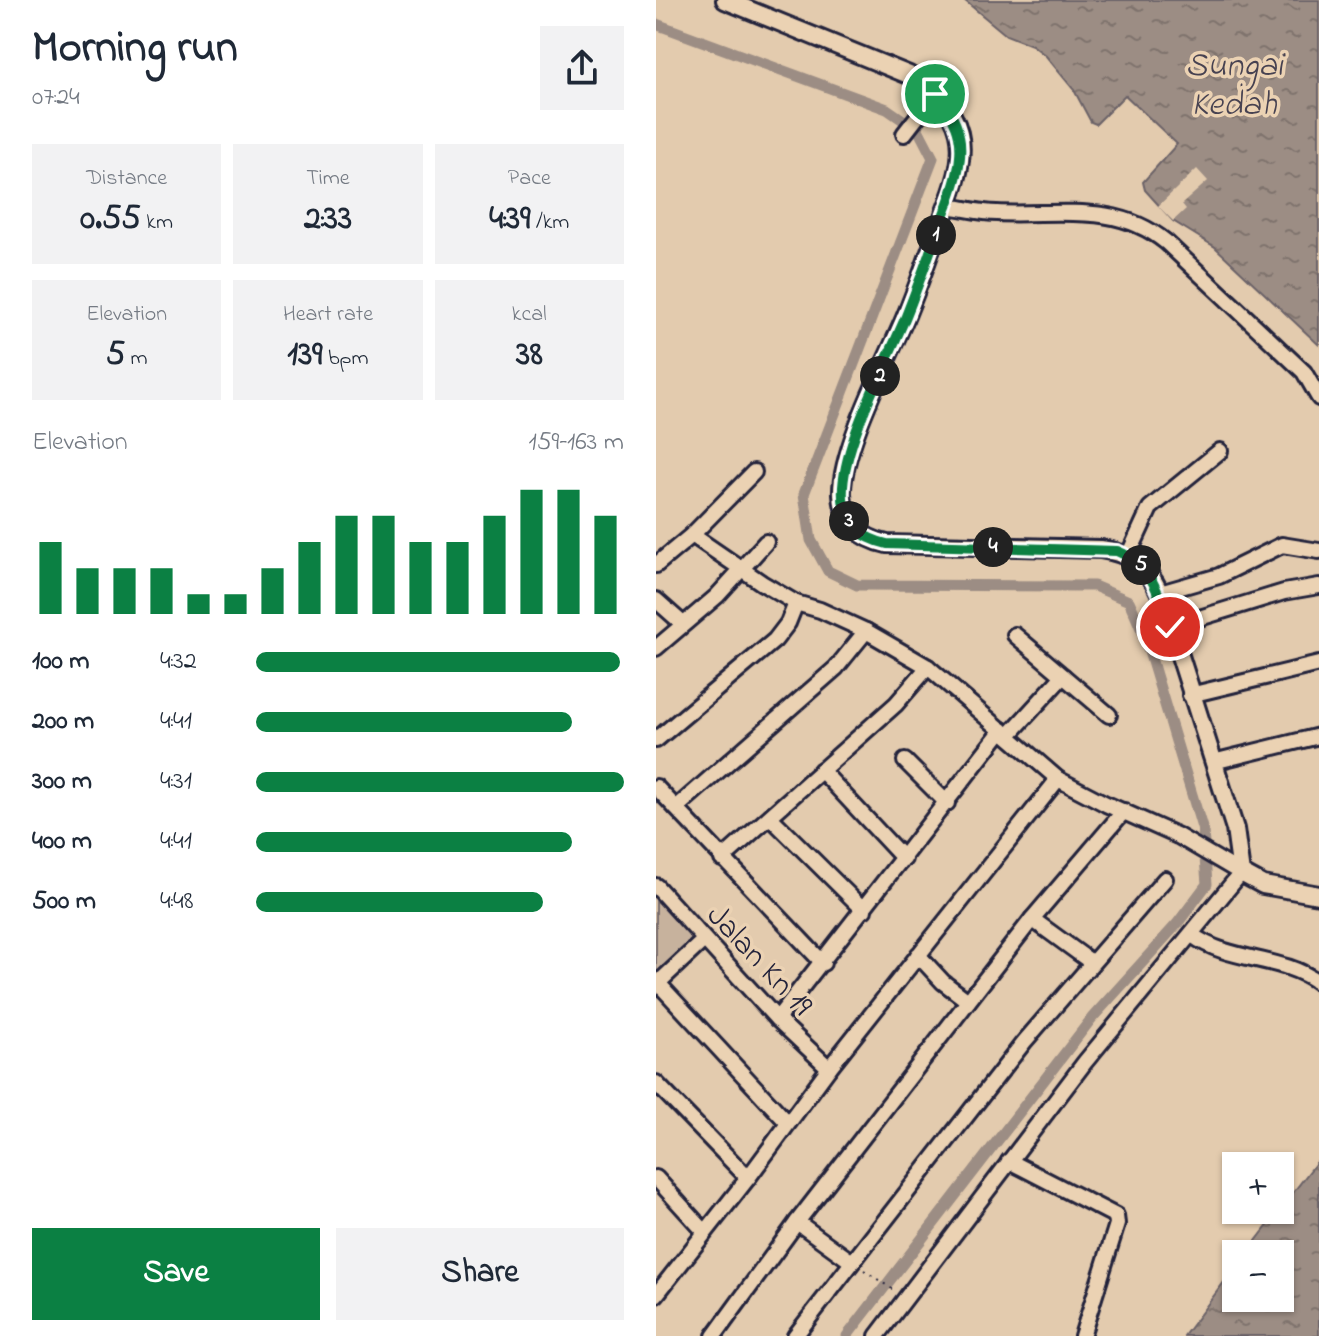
<!DOCTYPE html>
<meta charset="utf-8">
<style>
:root{--surface:#fff;--page:#f2f2f3;--text:#1f2937;--muted:#747a83;--accent:#0b8043}
body{margin:0;font-family:"Indie Flower",sans-serif;background:var(--page);color:var(--text);height:100vh;display:flex;flex-direction:column;font-size:30px;white-space:nowrap}
*{box-sizing:border-box;margin:0}
p{font-size:26px;color:var(--muted)}
.icon{flex:none;width:44px;height:44px;fill:none;stroke:currentColor;stroke-width:2;stroke-linecap:round;stroke-linejoin:round}
.map{position:relative;flex:1;overflow:hidden}
.sheet{display:flex;flex-direction:column;background:var(--surface);width:656px}
.sheet>*{flex:none}
.buttons{position:absolute;left:566px;top:1152px;display:grid;gap:16px}
.buttons a{display:grid;place-items:center;width:72px;height:72px;border-radius:0px;background:var(--surface);box-shadow:0 2px 6px #0004;font-size:40px}
.pin{position:absolute;display:grid;place-items:center;width:68px;height:68px;color:#fff;margin:-34px;border:4px solid #fff;border-radius:50%;box-shadow:0 2px 8px #0007}
.km{position:absolute;width:40px;height:40px;margin:-20px;border-radius:50%;background:#222;color:#fff;font-size:22px;line-height:40px;text-align:center}
.round{display:grid;place-items:center;flex:none;width:84px;height:84px;border-radius:0px;background:var(--page)}
.headline{display:flex;align-items:center;justify-content:space-between;height:136px;padding:0 32px}
h1{font-size:44px;font-weight:700;line-height:60px}
.metrics{display:grid;grid-template-columns:repeat(3,1fr);gap:12px;height:136px;padding:8px 32px}
.metrics div{display:grid;align-content:center;border-radius:0px;background:var(--page);text-align:center}
.metrics b{font-size:34px;font-weight:700}
.metrics small{font-size:22px;font-weight:400}
.metrics p{font-size:22px}
.chart{height:224px;padding:16px 32px}
.chart p{display:flex;justify-content:space-between}
.chart svg{width:100%;height:144px;margin-top:8px;stroke:var(--accent);stroke-width:6}
.button{display:flex;gap:16px;margin-top:auto;padding:16px 32px}
.button a{flex:1;height:92px;border-radius:0px;background:var(--accent);color:#fff;font-size:32px;font-weight:700;line-height:92px;text-align:center}
.button a+a{background:var(--page);color:var(--text)}
ul{padding:0 32px;list-style:none;font-size:26px}
li{display:grid;grid-template-columns:128px 96px 1fr;align-items:center;height:60px}
li i{height:20px;border-radius:10px;background:var(--accent)}
main{display:flex;flex:1;min-height:0}
.map>svg:first-child{display:block}
</style>
<main>
<section class="sheet">
<div class="headline"><div><h1>Morning run</h1><p>07:24</p></div><a class="round"><svg class="icon" aria-label="share" viewBox="0 0 24 24"><path d="M12 15V3M7 8l5-5 5 5M5 13v7h14v-7"/></svg></a></div>
<div class="metrics">
<div><p>Distance</p><b>0.55<small> km</small></b></div>
<div><p>Time</p><b>2:33</b></div>
<div><p>Pace</p><b>4:39<small> /km</small></b></div>
</div>
<div class="metrics">
<div><p>Elevation</p><b>5<small> m</small></b></div>
<div><p>Heart rate</p><b>139<small> bpm</small></b></div>
<div><p>kcal</p><b>38</b></div>
</div>
<div class="chart"><p><span>Elevation</span>159–163 m</p>
<svg viewBox="0 0 160 44" preserveAspectRatio="none"><path d="M5 44V22M15 44V30M25 44V30M35 44V30M45 44V38M55 44V38M65 44V30M75 44V22M85 44V14M95 44V14M105 44V22M115 44V22M125 44V14M135 44V6M145 44V6M155 44V14"/></svg>
</div>
<ul>
<li><b>100 m</b>4:32<i style="width:99%"></i></li>
<li><b>200 m</b>4:41<i style="width:86%"></i></li>
<li><b>300 m</b>4:31<i style="width:100%"></i></li>
<li><b>400 m</b>4:41<i style="width:86%"></i></li>
<li><b>500 m</b>4:48<i style="width:78%"></i></li>
</ul>
<div class="button"><a>Save</a><a>Share</a></div>
</section>
<div class="map">
<svg width="663" height="1336" viewBox="0 0 663 1336">
<defs>
<pattern id="water-ripples" width="26" height="14" patternUnits="userSpaceOnUse" patternTransform="scale(2)"><rect width="26" height="14" fill="#9c8d84"/><path d="M2 4q2-2 4 0t4 0M15 11q2-2 4 0t4 0" fill="none" stroke="#7f736d"/></pattern>
</defs>
<rect width="100%" height="100%" fill="#e3cbae"/>
<filter id="ink" filterUnits="userSpaceOnUse"><feTurbulence type="fractalNoise" baseFrequency=".0125" numOctaves="2"/><feDisplacementMap in="SourceGraphic" scale="16" xChannelSelector="R" yChannelSelector="G"/><feConvolveMatrix kernelMatrix="1 2 1 2 8 2 1 2 1" color-interpolation-filters="sRGB"/></filter>
<g filter="url(#ink)">
<polygon fill="#c7b29d" stroke="#746a6c" stroke-width="2" points="0,897 41,940 0,977"/>
<g fill="url(#water-ripples)" stroke="#6b6267" stroke-width="2">
<polygon points="308,0 663,0 663,345 559,247 517,221 489,190 487,182 521,144 469,95 440,124 435,122 418,90 390,56 376,45 350,35"/>
<polygon points="663,1159 663,1336 528,1336 580,1266 580,1298 624,1298 624,1254 590,1254"/>
</g>
<polygon fill="#e3cbae" points="541,169 552,181 526,204 530,209 517,221 502,206"/>
<g fill="none" stroke-linecap="round" stroke-linejoin="round">
<polyline stroke="#9c8d84" stroke-width="11" points="0,24 231,109 263,131 277,158 148,494 155,540 172,571 201,585 438,586 473,601 488,635 547,831 551,884 521,924 436,1018 191,1336"/>
<defs>
<g id="minor">
<polyline points="248,134 279,94"/>
<path d="M291,206C308,208 324,213 341,213C400,216 460,201 510,242L648,372L663,398"/>
<polyline points="36,535 106,583 140,603 164,610 210,631 272,667 402,779 450,804 522,836 585,873 429,1062 221,1336"/>
<polyline points="472,556 494,508 564,451"/>
<polyline points="0,565 36,535 98,472"/>
<polyline points="504,593 563,576 626,545 663,551"/>
<polyline points="0,600 27,624"/>
<polyline points="514,627 628,592 663,586"/>
<polyline points="359,635 453,715"/>
<polyline points="0,648 61,596 110,542"/>
<polyline points="534,695 663,664"/>
<polyline points="353,735 407,676"/>
<polyline points="0,740 119,640 132,623 140,603"/>
<polyline points="249,761 291,803"/>
<polyline points="557,762 663,736"/>
<polyline points="165,770 248,859"/>
<polyline points="0,787 167,963"/>
<polyline points="20,808 180,668 210,631"/>
<polyline points="115,818 208,910"/>
<polyline points="66,859 240,704 272,667"/>
<polyline points="0,886 121,1019 173,1068"/>
<polyline points="376,919 435,962"/>
<path d="M536,935C574,963 626,955 663,983"/>
<polyline points="262,955 287,982 312,1001"/>
<polyline points="2,983 131,1122"/>
<polyline points="0,985 48,940"/>
<polyline points="121,1019 346,730"/>
<polyline points="0,1083 92,1178"/>
<polyline points="353,1161 460,1216 461,1224 426,1336"/>
<polyline points="0,1178 48,1231"/>
<polyline points="141,1222 196,1262"/>
<polyline points="0,1295 92,1178 173,1068 402,779"/>
<polyline points="58,1336 141,1222 376,919 468,811"/>
<polyline points="139,1336 368,1042 509,879"/>
</g>
<path id="major" d="M69,0L253,75C275,89 297,107 303,133C310,162 295,196 285,222C273,254 262,287 249,318C231,361 184,451 186,495C188,523 204,538 231,544L445,549C474,553 492,566 504,593L579,829L585,873L607,885L663,895"/>
</defs>
<use href="#minor" stroke="#22223b" stroke-width="20"/>
<use href="#major" stroke="#22223b" stroke-width="22"/>
<polyline stroke="#22223b" stroke-width="2" stroke-dasharray="2 6" stroke-linecap="butt" points="208,1270 239,1291"/>
<use href="#minor" stroke="#ebd2b3" stroke-width="14"/>
<use href="#major" stroke="#ebd2b3" stroke-width="16"/>
</g>
</g>
<g fill="none" stroke-linecap="round" stroke-linejoin="round" filter="url(#ink)">
<defs>
<path id="route" d="M279,94C290,106 300,119 303,136C309,164 294,198 284,224C273,255 262,286 250,316C231,363 178,458 188,506C192,529 210,539 231,544L461,551C496,565 503,594 514,627"/>
</defs>
<use href="#route" stroke="#fff" stroke-width="16"/>
<use href="#route" stroke="#0b8043" stroke-width="10"/>
</g>
<g text-anchor="middle" stroke-width="7" stroke-linejoin="round" paint-order="stroke">
<g font-size="32" fill="#22223b" stroke="#ebd2b3">
<text transform="translate(105 959) rotate(47)" y="11">Jalan Kn 19</text>
</g>
<g font-size="34" font-style="italic" fill="#474251" stroke="#ebd2b3">
<text x="578" y="75">Sungai<tspan x="578" dy="39">Kedah</tspan></text>
</g>
</g>
</svg>
<div class="buttons">
<a>+</a>
<a>−</a>
</div>
<div class="pin" style="left:279px;top:94px;background:#1e9e55"><svg class="icon" aria-label="arrive" viewBox="0 0 24 24"><path d="M6 21V4h12l-3 4 3 4H6"/></svg></div>
<div class="pin" style="left:514px;top:627px;background:#d93025"><svg class="icon" aria-label="check" viewBox="0 0 24 24"><path d="M5 12l5 5 9-10"/></svg></div>
<b class="km" style="left:280px;top:235px">1</b>
<b class="km" style="left:224px;top:376px">2</b>
<b class="km" style="left:193px;top:521px">3</b>
<b class="km" style="left:337px;top:547px">4</b>
<b class="km" style="left:485px;top:565px">5</b>
</div>
</main>
